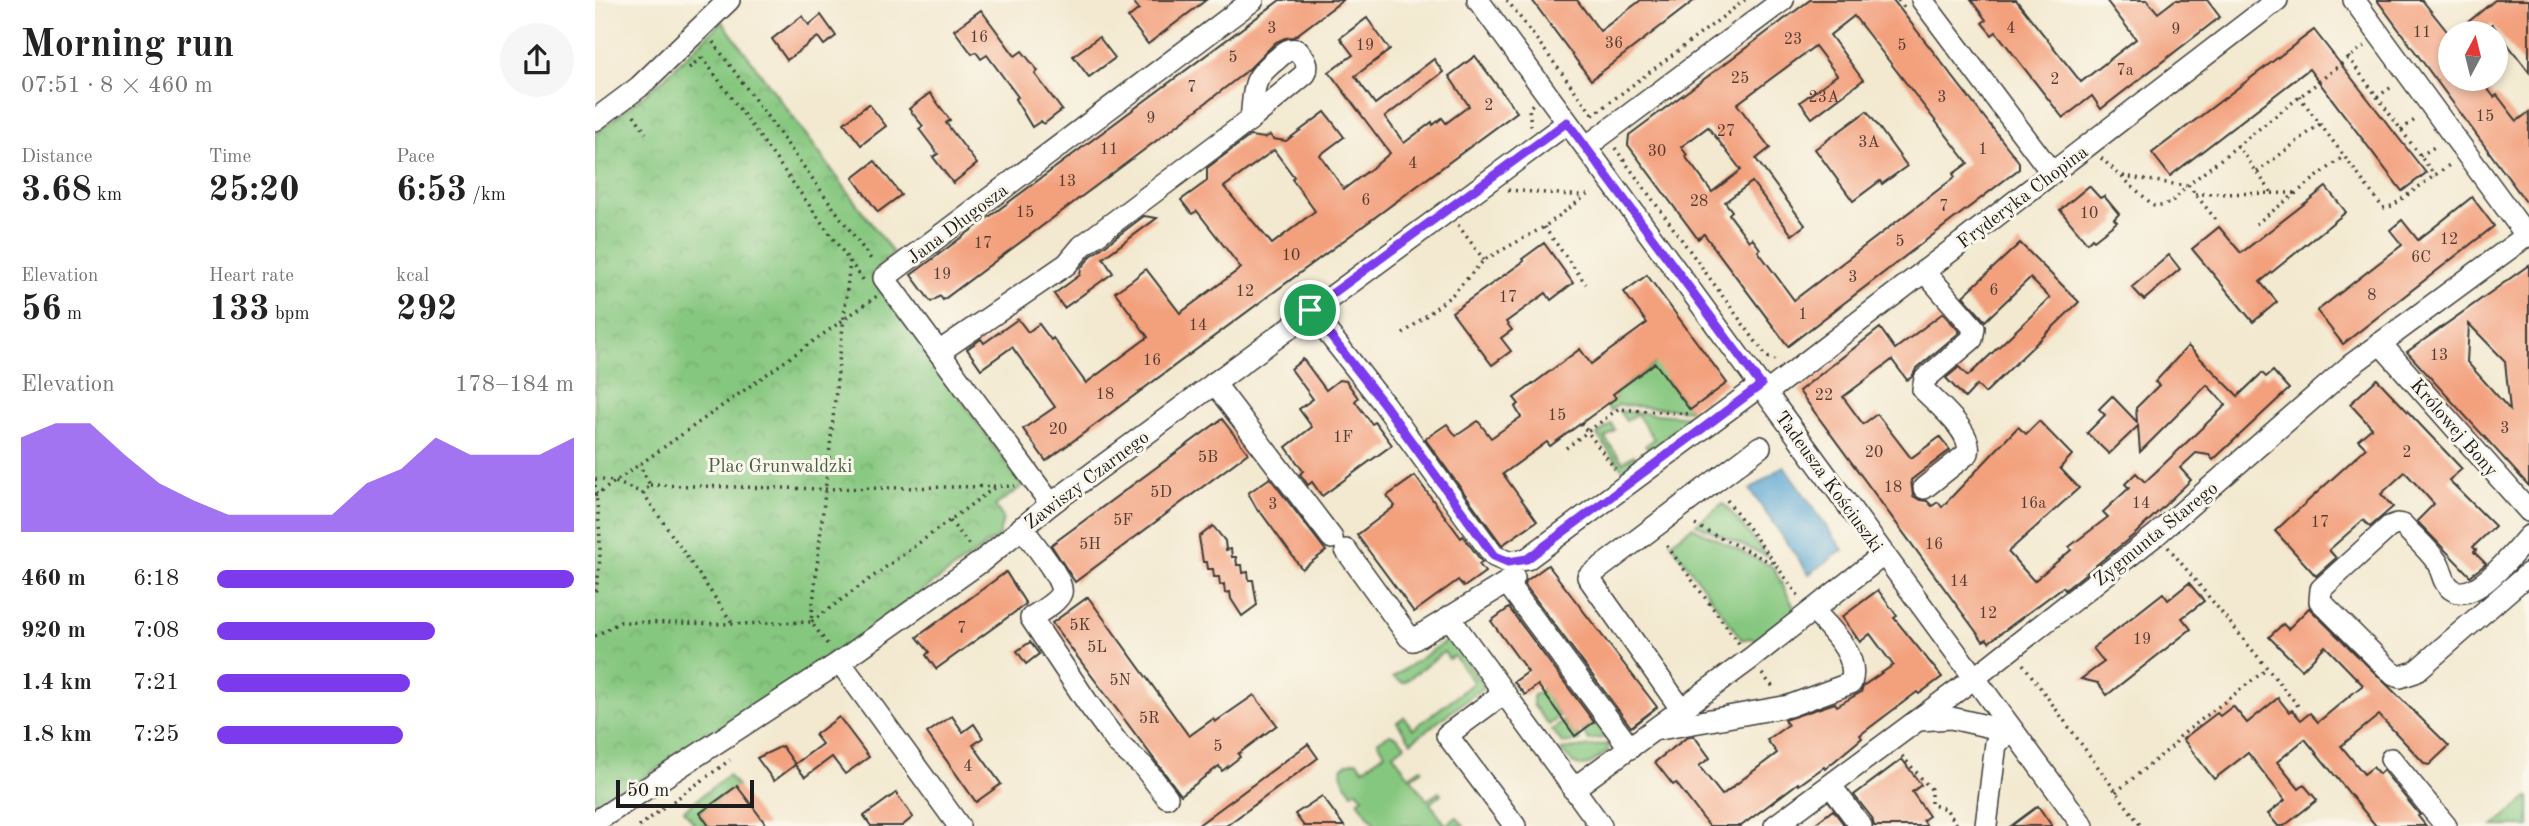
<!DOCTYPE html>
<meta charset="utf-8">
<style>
:root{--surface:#fff;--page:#f6f6f6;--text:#222;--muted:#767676;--accent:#7c3aed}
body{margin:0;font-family:"Old Standard TT",serif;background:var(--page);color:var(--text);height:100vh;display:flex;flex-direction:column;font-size:26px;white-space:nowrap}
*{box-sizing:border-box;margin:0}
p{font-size:23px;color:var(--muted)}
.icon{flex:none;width:38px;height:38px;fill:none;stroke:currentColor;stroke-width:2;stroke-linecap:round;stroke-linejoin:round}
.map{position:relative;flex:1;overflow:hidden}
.sheet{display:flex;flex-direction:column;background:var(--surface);width:595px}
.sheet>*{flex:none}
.needle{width:46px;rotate:7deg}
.tools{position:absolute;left:1843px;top:21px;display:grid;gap:14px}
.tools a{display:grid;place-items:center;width:70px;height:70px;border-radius:50%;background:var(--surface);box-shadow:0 4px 10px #0003;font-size:35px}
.scale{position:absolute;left:21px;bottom:18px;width:138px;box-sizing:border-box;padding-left:7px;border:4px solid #1c1c1c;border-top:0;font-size:19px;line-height:24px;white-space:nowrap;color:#1c1c1c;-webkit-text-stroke:5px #fbf7ec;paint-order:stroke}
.pin{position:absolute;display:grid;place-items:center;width:60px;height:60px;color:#fff;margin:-30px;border:4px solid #fff;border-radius:50%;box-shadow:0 2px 7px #0007}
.round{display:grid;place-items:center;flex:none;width:74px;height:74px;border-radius:37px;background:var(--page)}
.overview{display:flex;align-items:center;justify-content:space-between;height:119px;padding:0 21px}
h1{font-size:38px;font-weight:700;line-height:52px}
.stats{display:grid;grid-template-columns:repeat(3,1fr);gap:10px;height:119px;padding:7px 21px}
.stats div{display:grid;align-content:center}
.stats b{font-size:35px;font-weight:700}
.stats small{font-size:19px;font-weight:400}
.stats p{font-size:19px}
.chart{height:196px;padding:14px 21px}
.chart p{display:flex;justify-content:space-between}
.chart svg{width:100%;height:126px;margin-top:7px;fill:var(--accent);opacity:.7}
ul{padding:0 21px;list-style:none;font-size:23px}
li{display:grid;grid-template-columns:112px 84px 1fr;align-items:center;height:52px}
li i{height:18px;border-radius:9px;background:var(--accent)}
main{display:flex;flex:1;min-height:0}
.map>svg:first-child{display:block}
</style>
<main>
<section class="sheet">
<div class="overview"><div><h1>Morning run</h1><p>07:51 · 8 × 460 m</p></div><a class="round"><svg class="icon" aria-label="share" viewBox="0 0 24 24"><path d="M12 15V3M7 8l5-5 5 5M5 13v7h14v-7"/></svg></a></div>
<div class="stats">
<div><p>Distance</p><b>3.68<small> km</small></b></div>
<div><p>Time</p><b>25:20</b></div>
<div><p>Pace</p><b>6:53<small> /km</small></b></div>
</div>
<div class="stats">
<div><p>Elevation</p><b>56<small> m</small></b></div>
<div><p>Heart rate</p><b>133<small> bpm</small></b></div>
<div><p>kcal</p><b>292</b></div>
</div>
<div class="chart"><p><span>Elevation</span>178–184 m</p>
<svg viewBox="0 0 160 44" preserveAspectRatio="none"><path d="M0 44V11L10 6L20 6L30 17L40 27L50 33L60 38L70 38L80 38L90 38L100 27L110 22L120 11L130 17L140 17L150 17L160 11V44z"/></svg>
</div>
<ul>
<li><b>460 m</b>6:18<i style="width:100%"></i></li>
<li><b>920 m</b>7:08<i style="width:61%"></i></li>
<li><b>1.4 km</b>7:21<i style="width:54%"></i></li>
<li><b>1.8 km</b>7:25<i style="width:52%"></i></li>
</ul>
</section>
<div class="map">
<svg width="1934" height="826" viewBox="0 0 1934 826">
<defs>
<pattern id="park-crowns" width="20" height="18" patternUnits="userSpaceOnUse" patternTransform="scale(1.75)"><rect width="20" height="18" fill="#86c77f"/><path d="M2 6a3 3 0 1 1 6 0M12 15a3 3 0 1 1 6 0" fill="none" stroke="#73aa6d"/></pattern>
</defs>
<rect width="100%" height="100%" fill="#fbf7ec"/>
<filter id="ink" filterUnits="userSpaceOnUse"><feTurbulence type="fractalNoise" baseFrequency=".0143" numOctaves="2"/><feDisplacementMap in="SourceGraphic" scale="14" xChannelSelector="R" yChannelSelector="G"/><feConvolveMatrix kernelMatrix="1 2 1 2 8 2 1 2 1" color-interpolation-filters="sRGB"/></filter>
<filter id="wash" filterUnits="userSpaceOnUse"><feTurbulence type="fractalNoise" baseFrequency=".00686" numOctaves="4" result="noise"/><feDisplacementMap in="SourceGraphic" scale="28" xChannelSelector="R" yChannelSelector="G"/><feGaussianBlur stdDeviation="1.57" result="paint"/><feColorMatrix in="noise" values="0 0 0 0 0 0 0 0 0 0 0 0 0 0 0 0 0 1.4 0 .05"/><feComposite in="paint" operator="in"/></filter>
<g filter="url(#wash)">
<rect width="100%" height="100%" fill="#f3e9d0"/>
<g fill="#86c77f" stroke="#51724e" stroke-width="2">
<polygon points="1074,353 1073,381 1095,410 1023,405 1015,411 1011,405 1021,398 1018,394"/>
<path d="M1024,411L1110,418L1093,427L1088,424L1070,437L1071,446C1063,453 1057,453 1050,446L1059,439L1042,414L1031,421Z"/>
<path d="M1016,424L1020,430L1010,438L1028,462L1039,455C1044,464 1039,469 1032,475L1002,435Z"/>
<polygon points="1127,504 1131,506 1173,557 1101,524"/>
<polygon points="1097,527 1178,567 1201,611 1164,641 1154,638 1147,640 1076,543"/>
<polygon points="851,641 858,641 889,687 816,742 802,722 809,717 818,729 877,684 877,680 859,656 854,659 849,652 808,683 798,677"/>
<polygon points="968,674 987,699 983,703 954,700 965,716 954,725 938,705 938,696"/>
<polygon points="991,706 1012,735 1013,737 994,740 987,731 998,723 987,709"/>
<polygon points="969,721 980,736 983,734 985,741 968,744 957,730"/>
<path d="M795,734L803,737L810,745L798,754L814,776L826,768L828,770L816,778L832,800L844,792L846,794L835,803L851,825L862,817L869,826H781L763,801L768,797L762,790L757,793C747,779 737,765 762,761L768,769L790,753L783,741Z"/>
<path d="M1014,744L1013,751C992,767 985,775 966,750Z"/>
<polygon points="133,775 142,786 105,813 114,826 101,826 89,810"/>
<polygon points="1934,797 1934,826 1898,826"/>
</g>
<polygon fill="url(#park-crowns)" stroke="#51724e" stroke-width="2" points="127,21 298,253 277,275 428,486 400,506 408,518 404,536 240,654 0,809 0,134 66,81"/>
<polygon fill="#58a4d1" stroke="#3a6076" stroke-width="2" points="1189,466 1248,550 1214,574 1155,490"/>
<g id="blocks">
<g fill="#f3a07d" fill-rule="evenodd">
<polygon points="537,0 611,0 553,44 533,18 544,9"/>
<polygon points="685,0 748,0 699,37 690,38 681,42 653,70 581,126 348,300 345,296 336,302 316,275"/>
<polygon points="937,0 982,0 1005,31 1046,0 1100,0 996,80"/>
<path d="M1215,0H1298L1424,162V169L1193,346L1109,234L1103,239L1033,145L1034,135ZM1259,16L1373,163L1358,174L1360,177L1199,300L1163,251L1165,249L1157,238L1154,241L1134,214L1137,211L1130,202L1157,182L1197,235L1210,225L1161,159L1175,148L1142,104L1220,46L1242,75L1205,102L1217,118L1268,80L1235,35ZM1113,127L1146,170L1117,192L1090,156L1092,155L1086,147Z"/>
<polygon points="1376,0 1421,0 1486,82 1541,39 1511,0 1552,0 1563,13 1580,0 1612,0 1625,17 1506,109 1497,96 1468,118 1401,32 1397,35 1387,23 1391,20"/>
<polygon points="1782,0 1827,0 1855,35 1855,79 1885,79 1899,97 1902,95 1922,121 1934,112 1934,206"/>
<polygon points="1900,0 1934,0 1934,72 1897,24 1885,33 1880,33 1872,23"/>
<polygon points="386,10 420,56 427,51 443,71 440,74 467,110 449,124 446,121 437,127 420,99 423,97 392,55 386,59 381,52 377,54 359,30"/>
<polygon points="226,15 241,36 229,45 223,37 192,60 177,39 207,16 214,25"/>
<path d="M772,18L795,50L760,76L780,104L839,59L848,72L790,117L809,143L837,122L838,125L847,118L851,123L874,106L854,76L880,56L922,112L451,461L428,429L460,407L417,347L386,369L372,349L386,339L389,343L423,319L433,332L444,324L456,340L458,338L491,383L553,337L520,292L536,281L551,269L585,313L646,268L602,211L597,214L586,200L612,181V168L655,136L670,138L675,135L678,139L691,141L730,112L749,137L725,155L749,189L781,165L795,153L734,72L758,55L745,38ZM679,150L699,177L697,179L720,211L677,244L629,187Z"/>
<polygon points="1719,30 1831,173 1807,191 1714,69 1575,176 1557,153"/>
<polygon points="504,37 520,58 494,77 478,56"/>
<polygon points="335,93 355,120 351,123 382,164 358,183 338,157 343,154 324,129 328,126 314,109"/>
<polygon points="274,104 291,126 266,145 249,123"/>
<polygon points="1272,111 1312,166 1287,184 1285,181 1258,201 1220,149"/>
<polygon points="280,161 306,195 283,212 258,178"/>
<polygon points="1494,186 1505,198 1509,196 1524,214 1519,219 1522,222 1499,240 1497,238 1492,243 1465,210"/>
<polygon points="1731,187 1751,212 1665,282 1682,302 1658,322 1597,249 1624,227 1646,253"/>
<polygon points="1877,197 1899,226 1748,344 1722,311 1807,245 1795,230 1807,220 1823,240"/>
<polygon points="549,216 562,218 508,258 518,273 469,308 459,294 485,275 486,268 496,256"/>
<polygon points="949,243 978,283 956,300 951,293 911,322 917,330 906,338 916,351 897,365 857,312 929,261 927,259"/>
<polygon points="1425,243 1484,302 1390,393 1382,385 1370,398 1351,378 1364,367 1373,376 1455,298 1435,278 1390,321 1368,296"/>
<polygon points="1574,255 1585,269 1549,300 1537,287"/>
<path d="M1934,265V486L1812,352ZM1874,324L1910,361L1915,410L1872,362Z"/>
<polygon points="1052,275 1132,383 1095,410 1060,363 1018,394 1021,398 1011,405 955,446 952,442 908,474 942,521 907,545 830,439 852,424 861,436 883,421 896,438 926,417 920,407 924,404 919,398 985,349 996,364 1052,323 1029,292"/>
<polygon points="1348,313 1365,332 1321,369 1317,377 1312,380 1297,360 1248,397 1268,424 1282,414 1316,458 1345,437 1355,450 1316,480 1318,496 1325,500 1332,501 1337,506 1343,502 1347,507 1423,427 1431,434 1444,421 1477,455 1465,468 1484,488 1413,552 1439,581 1476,550 1474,547 1513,517 1508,512 1534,488 1530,484 1541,473 1550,482 1631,405 1612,385 1545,452 1543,426 1514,454 1492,433 1510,415 1504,409 1517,396 1542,422 1541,408 1564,385 1560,382 1593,346 1643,396 1667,373 1671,377 1678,371 1694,389 1618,460 1614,455 1601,453 1585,468 1596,480 1540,534 1470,590 1468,587 1394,642 1392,639 1388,641 1204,391 1285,328 1300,349"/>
<polygon points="708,359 731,390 744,380 751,381 763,398 760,401 777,424 780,422 797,445 727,496 717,482 713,485 705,474 708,471 691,447 717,427 704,409 718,399 696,369"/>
<polygon points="1782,379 1867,469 1854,480 1900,526 1878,547 1881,550 1879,552 1891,564 1875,576 1822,521 1839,504 1810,472 1786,494 1798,507 1775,527 1768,520 1734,550 1741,558 1721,576 1680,531 1771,448 1763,440 1777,428 1755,404"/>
<polygon points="627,419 653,453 480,582 456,545"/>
<polygon points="820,476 866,538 868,536 887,562 884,564 890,572 869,587 863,580 819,612 762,535 800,506 792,496"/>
<polygon points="675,478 731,551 707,569 664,510 663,511 653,493"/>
<polygon points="618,526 630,541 631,550 636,549 637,557 641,557 642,565 647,565 648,573 653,572 654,580 658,580 662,605 647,616 636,599 635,592 630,593 629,584 625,585 624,577 619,577 618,569 613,569 612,562 608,562 604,537"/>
<polygon points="953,565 1062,707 1036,727 930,585 931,581"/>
<polygon points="411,572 431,604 341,669 331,655 334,652 322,637"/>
<polygon points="1594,583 1609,601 1587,618 1596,629 1512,695 1503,683 1486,679 1509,662 1498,648 1568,593 1573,600"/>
<polygon points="1283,590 1302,616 1299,618 1347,677 1324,694 1322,692 1265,735 1267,738 1236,764 1230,769 1229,767 1204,785 1203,783 1146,826 1114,826 1081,783 1078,785 1060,762 1091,738 1099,736 1115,758 1104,766 1127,795 1182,753 1172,740 1193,725 1189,720 1240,703 1242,706 1266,692 1268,686 1298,665 1275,634 1265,642 1247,617"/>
<polygon points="493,597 594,736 618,719 620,722 659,695 682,725 643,754 645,757 627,771 624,766 586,795 457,623"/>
<polygon points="914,608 999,722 980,736 943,685 930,695 919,682 933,672 896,621"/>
<polygon points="1714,608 1854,746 1834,765 1830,764 1784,715 1746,746 1769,774 1778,767 1784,774 1788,770 1825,815 1823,816 1831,826 1781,826 1710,739 1682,762 1704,789 1709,785 1722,800 1689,826 1683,826 1673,814 1690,800 1653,753 1619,779 1588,739 1622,713 1625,716 1638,706 1652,723 1683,698 1694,712 1697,710 1706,720 1715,713 1723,722 1768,685 1730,646 1707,670 1674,637 1688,624 1693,629"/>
<polygon points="435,642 444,654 431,664 422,651"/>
<polygon points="357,716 368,732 379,724 388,738 378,745 406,784 381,802 332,733"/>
<polygon points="244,717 274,757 250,774 237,757 210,777 200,765 179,781 162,758 187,746 200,764 227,744 220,735"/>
<polygon points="713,744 723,758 631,826 602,826"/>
<polygon points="1307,759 1326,785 1317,792 1334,816 1328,820 1332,826 1279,826 1277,818 1259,795"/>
<polygon points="142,786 161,811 172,826 114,826 105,813"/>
<polygon points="301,793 318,817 307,826 276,826 269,816"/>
<polygon points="727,796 749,826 709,826 700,814"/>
<polygon points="1443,806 1457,826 1416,826"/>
<polygon points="1238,810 1250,826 1217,826"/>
</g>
</g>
</g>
<g filter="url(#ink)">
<use href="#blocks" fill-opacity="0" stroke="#3c3b37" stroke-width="2"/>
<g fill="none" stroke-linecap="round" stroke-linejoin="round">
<defs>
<g id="minor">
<polyline points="883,0 1488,826"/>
<polyline points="1327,0 1457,173"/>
<polyline points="1759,0 1931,235"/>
<polyline points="0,120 44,87 134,0"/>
<polyline points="991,147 1188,0"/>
<path d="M1329,271L1379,328L1377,339L1330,379L1328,389C1342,404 1378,432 1373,453L1329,488"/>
<polyline points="715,310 789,404 899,556 913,562 932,559 1166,385"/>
<polyline points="1785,343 1934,511"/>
<path d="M344,352L472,264L487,246L656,119L710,74C715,63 709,58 702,50C692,48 689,53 682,59C655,80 660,88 656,119"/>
<polyline points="619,383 737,538"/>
<polyline points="1171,393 1682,0"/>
<polyline points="456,504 289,278 658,0"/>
<path d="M427,527C435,540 471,581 466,593C462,603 444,612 436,618L492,702L524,745L548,766L572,797"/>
<path d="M1934,536C1919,552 1882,603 1858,590C1847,584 1848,571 1842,562C1833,549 1819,537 1808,525L1802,524L1794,527L1726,589L1725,601L1799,675L1805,677L1820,672L1934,573"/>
<polyline points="751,550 814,637 818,640 919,578"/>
<polyline points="912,583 1035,748"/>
<polyline points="854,617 1006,826"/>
<polyline points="245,662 364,826"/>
<polyline points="909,693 852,735 920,826"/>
<polyline points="1087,710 993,577 1165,447"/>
<polyline points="1324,720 1356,718 1418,732"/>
<path d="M1065,729L1194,706L1256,683C1265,655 1235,629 1218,610"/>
<polyline points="1796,759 1851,826"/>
<polyline points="1236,786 1266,826"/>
<polyline points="978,789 1155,659 1288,555"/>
<polyline points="0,822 245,662 387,561 456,504 972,123"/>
<polyline points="1180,826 1378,679 1562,534 1756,365 1934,234"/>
<polyline points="1391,826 1401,743 1418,732"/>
</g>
</defs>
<use href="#minor" stroke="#3c3b37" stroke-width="24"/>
<g stroke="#3c3b37" stroke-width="3.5" stroke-dasharray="2 5" stroke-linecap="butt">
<polyline points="912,0 999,116"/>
<polyline points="1303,0 1309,7"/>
<polyline points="118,42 278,262"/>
<polyline points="107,57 269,281"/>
<polyline points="1753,57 1840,176"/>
<polyline points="94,68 107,57"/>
<polyline points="1704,96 1788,208 1797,206 1857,163"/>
<polyline points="1782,97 1798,86"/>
<polyline points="39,115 51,133"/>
<polyline points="998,115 1150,0"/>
<polyline points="936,126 934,108 938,104"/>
<polyline points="1806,130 1821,119"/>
<polyline points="1642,145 1677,193"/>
<polyline points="1020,148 1172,357 1180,360"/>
<polyline points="1825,156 1841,146"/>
<path d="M1506,158L1559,206C1574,208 1583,196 1593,185L1769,46"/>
<polyline points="1662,172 1725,124"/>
<polyline points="1528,176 1591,186"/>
<polyline points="1593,185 1622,221"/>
<polyline points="913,190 989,196"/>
<polyline points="1600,194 1700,193"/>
<polyline points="1661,224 1749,156"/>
<polyline points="863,225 889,260"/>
<polyline points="949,227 991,284"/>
<polyline points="255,261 216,622 403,485"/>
<polyline points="808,334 857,295 889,260 949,227 996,192"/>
<polyline points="986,423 1020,469"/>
<polyline points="971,448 1023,409 1096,414"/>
<polyline points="0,479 18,481 48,493 55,485 44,464"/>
<path d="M0,485C4,524 9,554 0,593"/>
<polyline points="55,485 229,489 420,486"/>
<polyline points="48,493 138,624"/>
<polyline points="0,496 282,296"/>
<polyline points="1132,500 1180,563"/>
<polyline points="355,521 375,546"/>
<polyline points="1100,525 1181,565 1205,598"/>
<polyline points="1072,546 1145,645"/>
<polyline points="1573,547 1704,707"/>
<polyline points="0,636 25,622 138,624 216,622 234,646"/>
<polyline points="1428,664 1546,826"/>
<polyline points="1167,674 1180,689"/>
<polyline points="1307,756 1336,789 1336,804 1351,809 1363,826"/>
<polyline points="1521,792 1579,745 1584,737 1672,669"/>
<polyline points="44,826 135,760"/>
</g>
<use href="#minor" stroke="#fff" stroke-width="21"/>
</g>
</g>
<g fill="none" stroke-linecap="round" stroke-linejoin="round" filter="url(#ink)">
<defs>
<polygon id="route" points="972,122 1166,385 932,559 913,562 899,556 789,404 715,310"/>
</defs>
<use href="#route" stroke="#fff" stroke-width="14"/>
<use href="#route" stroke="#7c3aed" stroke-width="9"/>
</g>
<g text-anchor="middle" stroke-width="6" stroke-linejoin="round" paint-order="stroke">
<g font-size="16" fill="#523d34">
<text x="677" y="33">3</text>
<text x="1416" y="33">4</text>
<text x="1581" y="34">9</text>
<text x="1827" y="37">11</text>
<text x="384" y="42">16</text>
<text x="1198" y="44">23</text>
<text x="1019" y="48">36</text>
<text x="770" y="50">19</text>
<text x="1307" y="50">5</text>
<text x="638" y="62">5</text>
<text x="1530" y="75">7a</text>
<text x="1145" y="83">25</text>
<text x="1460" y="84">2</text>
<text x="597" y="92">7</text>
<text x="1229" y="102">23A</text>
<text x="1347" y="102">3</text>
<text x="894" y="110">2</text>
<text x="1890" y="121">15</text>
<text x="556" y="123">9</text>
<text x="1131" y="136">27</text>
<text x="1274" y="147">3A</text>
<text x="514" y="154">11</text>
<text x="1388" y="154">1</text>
<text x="1062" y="156">30</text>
<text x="818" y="168">4</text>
<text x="472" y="186">13</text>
<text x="771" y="205">6</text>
<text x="1104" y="206">28</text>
<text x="1349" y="211">7</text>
<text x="430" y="217">15</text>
<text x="1494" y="218">10</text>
<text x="1854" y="244">12</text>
<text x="1305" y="246">5</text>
<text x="388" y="248">17</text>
<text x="696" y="260">10</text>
<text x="1826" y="262">6C</text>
<text x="347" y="279">19</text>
<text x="1258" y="282">3</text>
<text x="1399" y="295">6</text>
<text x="650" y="296">12</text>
<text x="1777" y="300">8</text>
<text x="913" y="302">17</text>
<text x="1208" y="319">1</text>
<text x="603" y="330">14</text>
<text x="1844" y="360">13</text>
<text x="557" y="365">16</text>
<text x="510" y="399">18</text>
<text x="1229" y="400">22</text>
<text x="962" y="420">15</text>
<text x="1910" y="433">3</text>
<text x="463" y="434">20</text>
<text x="748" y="442">1F</text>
<text x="1279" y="457">20</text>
<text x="1812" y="457">2</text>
<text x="613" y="462">5B</text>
<text x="1298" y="492">18</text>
<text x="566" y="497">5D</text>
<text x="1438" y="508">16a</text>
<text x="1546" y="508">14</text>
<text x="678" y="509">3</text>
<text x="528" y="525">5F</text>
<text x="1725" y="527">17</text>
<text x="495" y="549">5H</text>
<text x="1339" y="549">16</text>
<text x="1364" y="586">14</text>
<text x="1393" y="618">12</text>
<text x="485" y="630">5K</text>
<text x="367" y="633">7</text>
<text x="1547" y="644">19</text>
<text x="502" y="652">5L</text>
<text x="525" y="685">5N</text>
<text x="554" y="723">5R</text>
<text x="623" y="751">5</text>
<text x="373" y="771">4</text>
</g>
<g font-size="19" fill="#1c1c1c" stroke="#fbf7ec">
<text transform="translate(1427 196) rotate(-37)" y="7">Fryderyka Chopina</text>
<text transform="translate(362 223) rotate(-37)" y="7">Jana Długosza</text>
<text transform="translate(1860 427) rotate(49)" y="7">Królowej Bony</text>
<text transform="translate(491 479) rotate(-37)" y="7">Zawiszy Czarnego</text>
<text transform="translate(1235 481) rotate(54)" y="7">Tadeusza Kościuszki</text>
<text transform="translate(1560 533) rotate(-39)" y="7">Zygmunta Starego</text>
</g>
<g font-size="19" fill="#466044" stroke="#fbf7ec">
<text x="185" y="472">Plac Grunwaldzki</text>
</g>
</g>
</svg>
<div class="tools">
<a><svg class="needle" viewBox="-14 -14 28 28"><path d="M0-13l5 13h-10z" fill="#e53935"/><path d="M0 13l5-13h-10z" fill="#767676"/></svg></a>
</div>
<div class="scale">50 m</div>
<div class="pin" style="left:715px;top:310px;background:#1e9e55"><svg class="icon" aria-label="arrive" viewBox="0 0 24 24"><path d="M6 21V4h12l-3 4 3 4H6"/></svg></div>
</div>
</main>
